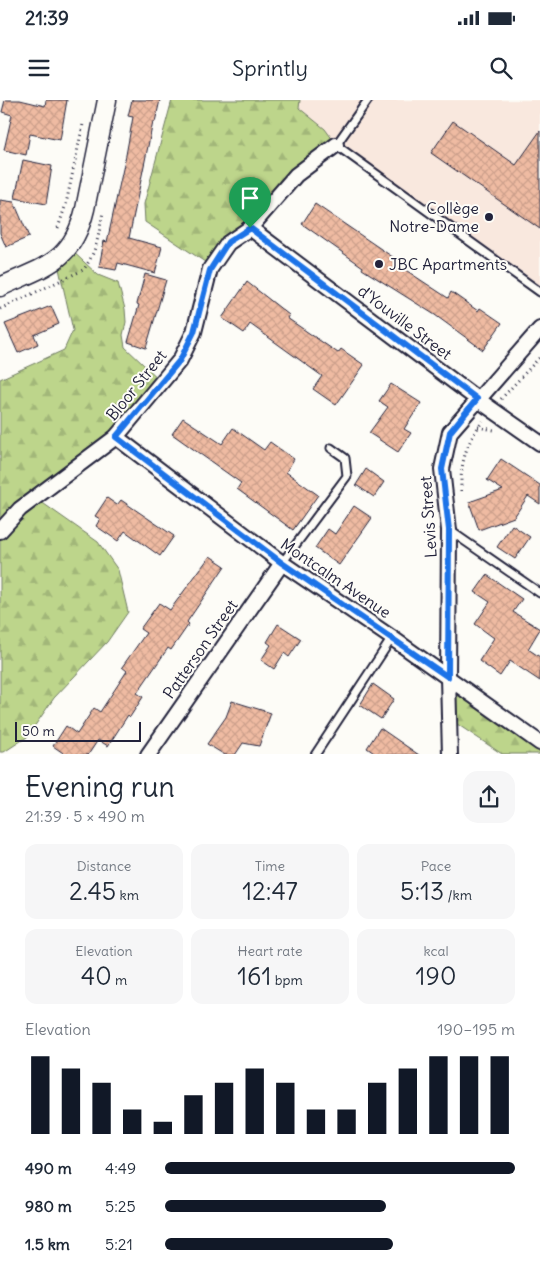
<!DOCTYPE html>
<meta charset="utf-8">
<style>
:root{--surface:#fff;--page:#f6f6f7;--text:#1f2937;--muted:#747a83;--accent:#111827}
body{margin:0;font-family:Delius,sans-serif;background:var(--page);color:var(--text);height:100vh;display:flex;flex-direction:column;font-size:19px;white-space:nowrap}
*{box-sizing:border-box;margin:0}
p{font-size:16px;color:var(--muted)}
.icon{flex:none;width:28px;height:28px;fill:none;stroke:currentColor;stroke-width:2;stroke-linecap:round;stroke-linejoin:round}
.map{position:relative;height:654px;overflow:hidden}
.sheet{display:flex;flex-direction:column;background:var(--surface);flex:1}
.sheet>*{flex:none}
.scale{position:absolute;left:15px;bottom:12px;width:126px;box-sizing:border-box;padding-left:5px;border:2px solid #22223b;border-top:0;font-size:14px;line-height:18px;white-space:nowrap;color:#22223b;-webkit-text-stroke:4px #fdfcf7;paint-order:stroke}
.pin{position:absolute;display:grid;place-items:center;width:42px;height:42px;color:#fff;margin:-51px -21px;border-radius:50% 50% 50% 0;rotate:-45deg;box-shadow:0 0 5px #0007}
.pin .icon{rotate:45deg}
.round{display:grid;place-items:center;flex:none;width:52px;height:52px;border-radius:15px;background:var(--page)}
.head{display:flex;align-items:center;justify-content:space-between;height:85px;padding:0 25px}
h1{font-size:28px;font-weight:600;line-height:38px}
.figures{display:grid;grid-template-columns:repeat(3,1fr);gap:8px;height:85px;padding:5px 25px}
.figures div{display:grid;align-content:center;border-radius:12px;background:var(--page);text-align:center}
.figures b{font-size:25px;font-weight:600}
.figures small{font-size:14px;font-weight:400}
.figures p{font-size:14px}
.chart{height:140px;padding:10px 25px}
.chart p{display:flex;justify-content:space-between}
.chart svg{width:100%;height:90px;margin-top:5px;stroke:var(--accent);stroke-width:6}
ul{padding:0 25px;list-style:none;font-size:16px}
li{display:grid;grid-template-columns:80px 60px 1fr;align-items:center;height:38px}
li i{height:12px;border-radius:6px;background:var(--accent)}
.status{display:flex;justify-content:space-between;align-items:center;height:35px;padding:0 25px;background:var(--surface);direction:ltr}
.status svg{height:14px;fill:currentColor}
header{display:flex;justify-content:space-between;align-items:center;height:65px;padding:0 25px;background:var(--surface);font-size:22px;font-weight:600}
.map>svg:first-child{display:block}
</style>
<div class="status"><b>21:39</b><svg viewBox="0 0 49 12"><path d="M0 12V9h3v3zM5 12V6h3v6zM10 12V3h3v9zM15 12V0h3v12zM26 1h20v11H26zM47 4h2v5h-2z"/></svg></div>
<header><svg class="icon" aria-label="menu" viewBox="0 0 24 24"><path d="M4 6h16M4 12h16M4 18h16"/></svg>Sprintly<svg class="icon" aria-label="search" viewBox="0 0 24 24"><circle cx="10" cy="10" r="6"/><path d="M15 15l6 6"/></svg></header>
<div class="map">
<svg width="540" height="655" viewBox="0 0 540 655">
<defs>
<pattern id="forest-firs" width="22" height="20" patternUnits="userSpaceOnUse" patternTransform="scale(1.25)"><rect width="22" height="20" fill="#bdd58b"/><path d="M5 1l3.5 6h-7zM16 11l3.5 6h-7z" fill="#a2b779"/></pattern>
<pattern id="building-cross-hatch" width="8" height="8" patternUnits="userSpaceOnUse" patternTransform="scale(1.25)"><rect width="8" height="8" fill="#efbba2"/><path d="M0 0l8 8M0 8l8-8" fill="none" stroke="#cda08c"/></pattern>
</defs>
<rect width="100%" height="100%" fill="#fdfcf7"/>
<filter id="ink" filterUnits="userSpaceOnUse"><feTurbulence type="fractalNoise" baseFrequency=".02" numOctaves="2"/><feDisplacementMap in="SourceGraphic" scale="10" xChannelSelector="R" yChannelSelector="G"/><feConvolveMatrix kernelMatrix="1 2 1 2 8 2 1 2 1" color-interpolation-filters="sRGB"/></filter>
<g filter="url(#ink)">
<polygon fill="#f9e8de" points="300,0 540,0 540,190 336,44 325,29 299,8"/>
<g fill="url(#forest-firs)" stroke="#707c63">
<polygon points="172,0 300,0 299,8 325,29 336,44 211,166 145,122 144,104"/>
<polygon points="69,148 98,175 118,183 125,209 126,222 123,235 125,247 163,283 116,338 37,399 98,442 118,470 128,512 107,542 54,598 27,637 4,652 0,652 0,279 64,250 73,230 57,160"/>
<polygon points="450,580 540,646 540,654 502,654 451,620"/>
</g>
<g fill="url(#building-cross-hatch)" stroke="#22223b">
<polygon points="5,0 20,0 45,6 46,0 67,0 60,40 30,34 26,55 4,50 12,15 2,12"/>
<polygon points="132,0 160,0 155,22 153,22 129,138 162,147 155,173 118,163 116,170 99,167 104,141 107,142 126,55 133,17 128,16"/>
<polygon points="453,21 516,65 540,31 540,129 431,53"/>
<polygon points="23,60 52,66 46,104 15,98"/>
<polygon points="0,100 14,102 29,137 6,147 0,133"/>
<polygon points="315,104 397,160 395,163 448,198 451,192 478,211 480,208 502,223 483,250 435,215 362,169 363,167 302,124"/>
<polygon points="145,174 166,180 146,248 128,242 139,205 137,204"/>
<polygon points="247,182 289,215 287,218 338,253 341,249 364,265 336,305 313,289 322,276 250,224 244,233 222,218"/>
<polygon points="51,206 59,224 34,235 38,244 18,253 5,224"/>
<polygon points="391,284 421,303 404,329 411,333 398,352 369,333 388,307 379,301"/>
<polygon points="183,318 222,344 233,328 264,350 270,342 294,359 286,372 318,395 293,430 237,389 241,383 172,334"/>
<polygon points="501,359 540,385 540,404 528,396 514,417 479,430 469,402 503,390 487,380"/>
<polygon points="366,369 384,382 374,397 356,385"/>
<polygon points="107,398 117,405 121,400 174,436 160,456 125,431 118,441 96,426 100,419 95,416"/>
<polygon points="354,406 372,418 339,465 315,448 328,429 335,434"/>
<polygon points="512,425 530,437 515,459 497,447"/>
<polygon points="210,456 225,466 187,522 189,524 171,550 168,548 137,593 143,597 130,617 128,615 108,646 98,640 88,655 66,655 53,646 66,626 77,634 94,608 100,612 127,571 122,567 146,533 140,529 159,503 170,510"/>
<polygon points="487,475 522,499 513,512 540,529 528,549 540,557 540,581 510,561 500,576 479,561 494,538 475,524 490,502 475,492"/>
<polygon points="278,524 301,539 289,557 284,553 274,569 261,560 271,545 267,542"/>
<polygon points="373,584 394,599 381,619 360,605"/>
<polygon points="232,601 271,613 259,646 243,643 235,655 225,655 207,644 226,617"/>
<polygon points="380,628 419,655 377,655 367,648"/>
</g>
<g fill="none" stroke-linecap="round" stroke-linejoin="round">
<defs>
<g id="service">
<polyline points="368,0 336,45 540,192"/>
<polyline points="449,430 540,493"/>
<polyline points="282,463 347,376 345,358 331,348"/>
<polyline points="315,655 392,538"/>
</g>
<g id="minor">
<polyline points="250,128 477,299 540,343"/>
<polyline points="116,337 282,463 392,538 540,643"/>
<polyline points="0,431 20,409 116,337 180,260 194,232 210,169 228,143 250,128 296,75 336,45"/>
<polyline points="148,655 282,463"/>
<polyline points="450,655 448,577 449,430 442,369 450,332 540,229"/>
</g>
<path id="tertiary" d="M0,187C45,166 72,163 85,109L107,0"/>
</defs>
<use href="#service" stroke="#22223b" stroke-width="11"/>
<use href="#minor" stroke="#22223b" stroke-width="18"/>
<use href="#tertiary" stroke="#22223b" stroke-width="21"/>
<g stroke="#22223b" stroke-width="3" stroke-dasharray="1 4" stroke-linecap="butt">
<polyline points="58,128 66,104 83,24"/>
<path d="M0,209L83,170C97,153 99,132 103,112"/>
<polyline points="501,299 540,257"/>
<polyline points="478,327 494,330"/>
<path d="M461,391C460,364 466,342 483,321"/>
</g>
<use href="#service" stroke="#fdfcf7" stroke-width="7"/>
<use href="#minor" stroke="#fdfcf7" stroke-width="14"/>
<use href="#tertiary" stroke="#fdfcf7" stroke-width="18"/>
</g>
</g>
<g fill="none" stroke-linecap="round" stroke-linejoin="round" filter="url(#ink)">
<defs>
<polygon id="route" points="250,128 477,299 450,332 442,369 449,430 448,577 282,463 116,337 180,260 194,232 210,170 228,142"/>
</defs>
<use href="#route" stroke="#fff" stroke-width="10"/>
<use href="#route" stroke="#1a73e8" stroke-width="6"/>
</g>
<g fill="#22223b" stroke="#fdfcf7" stroke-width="2">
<circle cx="489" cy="117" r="5"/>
<circle cx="379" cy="164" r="5"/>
</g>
<g text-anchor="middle" stroke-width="4" stroke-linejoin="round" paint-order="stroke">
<g font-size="16" fill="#22223b" stroke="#fdfcf7" text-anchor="end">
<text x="479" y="114">Collège<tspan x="479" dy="18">Notre-Dame</tspan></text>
<text x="389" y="170" text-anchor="start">JBC Apartments</text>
</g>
<g font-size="16" fill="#22223b" stroke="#fdfcf7">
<text transform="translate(405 222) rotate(37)" y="6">d'Youville Street</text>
<text transform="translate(136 285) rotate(-51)" y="6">Bloor Street</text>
<text transform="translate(428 417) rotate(-94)" y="6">Levis Street</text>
<text transform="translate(336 478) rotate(34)" y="6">Montcalm Avenue</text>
<text transform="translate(200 549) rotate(-55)" y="6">Patterson Street</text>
</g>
</g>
</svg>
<div class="scale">50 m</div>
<div class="pin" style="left:250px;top:128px;background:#1e9e55"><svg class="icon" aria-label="arrive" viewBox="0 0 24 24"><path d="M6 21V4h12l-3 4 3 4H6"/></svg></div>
</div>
<section class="sheet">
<div class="head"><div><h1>Evening run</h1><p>21:39 · 5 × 490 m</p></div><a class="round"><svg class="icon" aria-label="share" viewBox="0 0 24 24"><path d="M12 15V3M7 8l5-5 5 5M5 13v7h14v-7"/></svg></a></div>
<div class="figures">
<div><p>Distance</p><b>2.45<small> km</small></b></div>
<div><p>Time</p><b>12:47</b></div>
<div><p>Pace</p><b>5:13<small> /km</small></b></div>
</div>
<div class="figures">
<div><p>Elevation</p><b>40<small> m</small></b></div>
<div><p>Heart rate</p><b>161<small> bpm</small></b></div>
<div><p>kcal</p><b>190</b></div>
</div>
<div class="chart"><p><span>Elevation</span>190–195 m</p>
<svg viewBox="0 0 160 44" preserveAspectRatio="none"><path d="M5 44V6M15 44V12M25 44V19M35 44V32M45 44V38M55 44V25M65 44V19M75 44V12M85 44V19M95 44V32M105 44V32M115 44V19M125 44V12M135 44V6M145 44V6M155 44V6"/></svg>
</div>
<ul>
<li><b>490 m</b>4:49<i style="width:100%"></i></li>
<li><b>980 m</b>5:25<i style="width:63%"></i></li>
<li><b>1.5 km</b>5:21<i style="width:65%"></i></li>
</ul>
</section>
